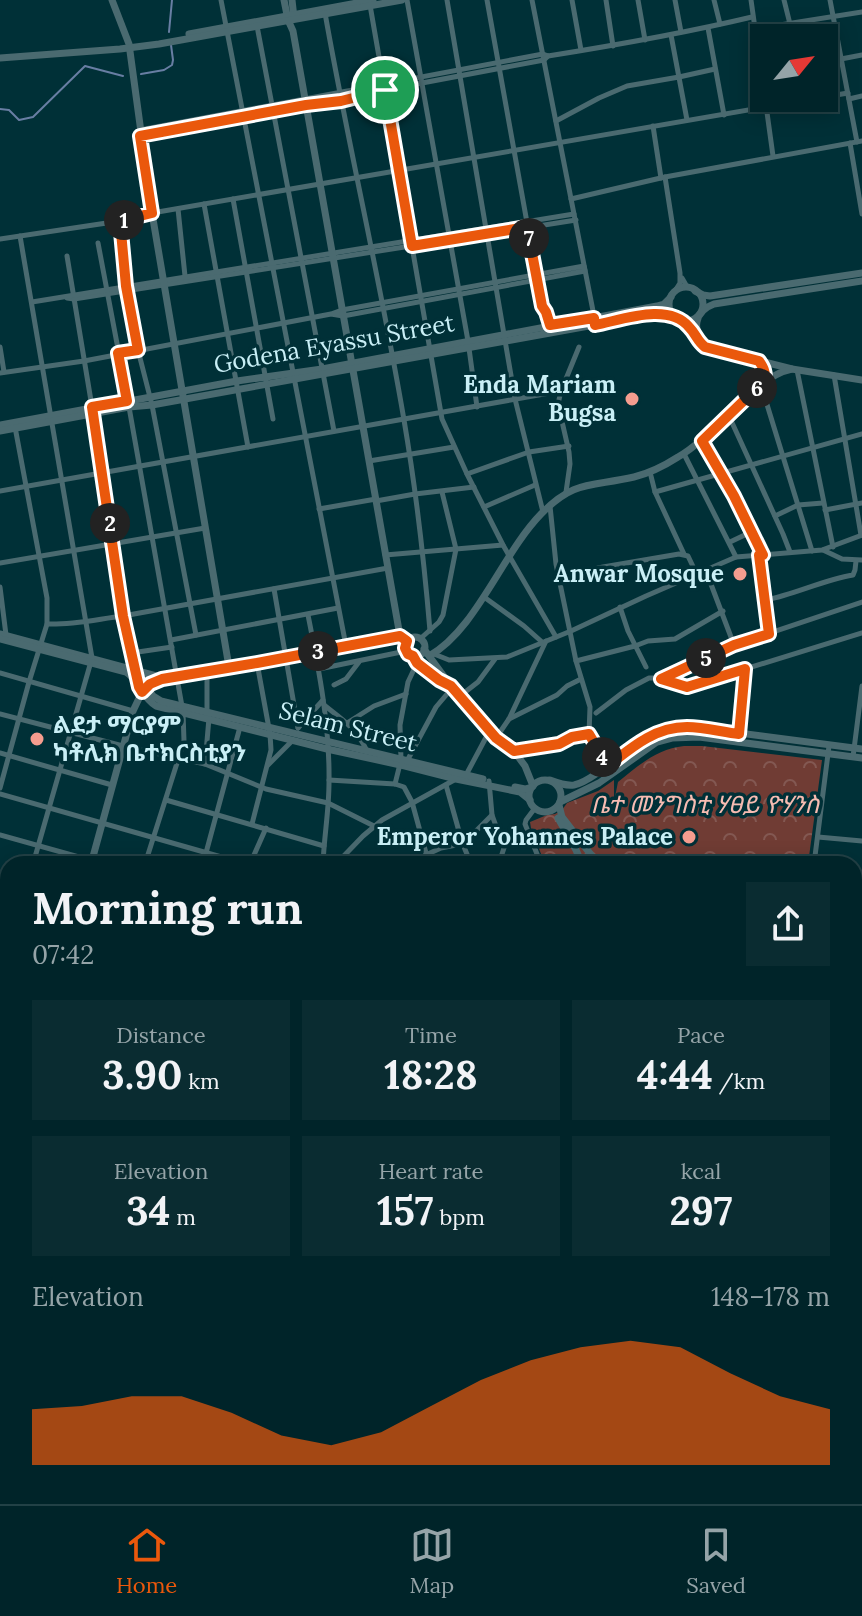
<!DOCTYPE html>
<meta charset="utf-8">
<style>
:root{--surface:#002429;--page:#0a2c31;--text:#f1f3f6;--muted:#95a4a8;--line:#224146;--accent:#ea580c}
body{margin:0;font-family:Lora,"Noto Sans Ethiopic",serif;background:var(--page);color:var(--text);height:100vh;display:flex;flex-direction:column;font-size:30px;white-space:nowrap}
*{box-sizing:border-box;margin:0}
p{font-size:26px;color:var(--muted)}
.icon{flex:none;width:44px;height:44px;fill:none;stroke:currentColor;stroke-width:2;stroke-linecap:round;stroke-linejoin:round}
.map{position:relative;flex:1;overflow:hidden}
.drawer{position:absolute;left:0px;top:856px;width:862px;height:648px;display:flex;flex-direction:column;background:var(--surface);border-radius:24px 24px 0 0;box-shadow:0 4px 20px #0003,0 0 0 2px var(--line)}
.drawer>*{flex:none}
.needle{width:52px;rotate:60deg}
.fabs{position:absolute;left:750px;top:24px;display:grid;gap:16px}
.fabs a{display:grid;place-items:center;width:88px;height:88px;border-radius:0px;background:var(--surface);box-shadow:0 4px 20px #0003,0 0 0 2px var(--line);font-size:40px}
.pin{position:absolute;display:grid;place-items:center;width:68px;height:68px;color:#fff;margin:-34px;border:4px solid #fff;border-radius:50%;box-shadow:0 2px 8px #0007}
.km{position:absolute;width:40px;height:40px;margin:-20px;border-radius:50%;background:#222;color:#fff;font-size:22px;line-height:40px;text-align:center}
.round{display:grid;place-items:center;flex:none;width:84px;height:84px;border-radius:0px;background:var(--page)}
.summary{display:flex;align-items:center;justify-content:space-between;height:136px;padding:0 32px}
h1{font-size:44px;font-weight:700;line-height:60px}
.metrics{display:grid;grid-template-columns:repeat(3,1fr);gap:12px;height:136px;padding:8px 32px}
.metrics div{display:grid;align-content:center;border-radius:0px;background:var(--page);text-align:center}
.metrics b{font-size:40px;font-weight:700}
.metrics small{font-size:22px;font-weight:400}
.metrics p{font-size:22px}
.chart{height:224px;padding:16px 32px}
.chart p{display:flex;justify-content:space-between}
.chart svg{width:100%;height:144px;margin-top:8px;fill:var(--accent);opacity:.7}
.tabs{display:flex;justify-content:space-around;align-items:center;height:112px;border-top:2px solid var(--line);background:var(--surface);font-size:22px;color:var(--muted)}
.tabs a{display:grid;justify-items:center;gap:4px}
.tabs .on{color:var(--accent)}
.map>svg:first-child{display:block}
</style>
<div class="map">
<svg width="862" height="1504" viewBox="0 0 862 1504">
<defs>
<pattern id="forest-crowns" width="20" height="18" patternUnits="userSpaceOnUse" patternTransform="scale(2)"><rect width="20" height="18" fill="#703c34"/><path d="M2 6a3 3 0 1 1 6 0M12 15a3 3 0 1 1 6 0" fill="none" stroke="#835852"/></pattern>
</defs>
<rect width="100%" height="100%" fill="#003037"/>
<polygon fill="#703c34" points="0,1079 8,1084 7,1280 0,1278"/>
<path fill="url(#forest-crowns)" d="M684,746H702L822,760L808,864H621L619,860V864H545L531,828L530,822L547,815L555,814L562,810L567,803L598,791L614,780V802L618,782C639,765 657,749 684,746Z"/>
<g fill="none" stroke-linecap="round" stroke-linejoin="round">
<g stroke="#687ea3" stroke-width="2">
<polyline points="169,32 172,0"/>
<polyline points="141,74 164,70 172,65 173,60 171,45"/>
<polyline points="0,109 9,110 19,120 33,117 85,66 123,76"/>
<polyline points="602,1504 604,1496"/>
</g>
<g stroke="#4a6a70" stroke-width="5">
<polyline points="221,0 346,646"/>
<polyline points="407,0 468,341 477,407"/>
<polyline points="447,0 515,399 543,512"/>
<polyline points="487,0 542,306 546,312 550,325"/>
<polyline points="532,0 595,321"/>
<polyline points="572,0 581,50"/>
<polyline points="606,0 613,46"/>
<polyline points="638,0 645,40"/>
<polyline points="675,0 681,32"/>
<polyline points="714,0 720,24"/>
<polyline points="751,0 764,92"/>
<polyline points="784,0 790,24"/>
<polyline points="830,0 857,142"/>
<polyline points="370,5 442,419 467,474 503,545 556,637"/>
<path d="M325,13C349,149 381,284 404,420C416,490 424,560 430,631"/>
<polyline points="257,26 334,431"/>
<polyline points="708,28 724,115"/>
<polyline points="754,29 862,12"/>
<polyline points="671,35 687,120"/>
<polyline points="841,59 862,55"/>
<polyline points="824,97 848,93"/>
<polyline points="765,98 773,156"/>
<polyline points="849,99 862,96"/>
<polyline points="556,121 599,98 627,86 679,77 715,69"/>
<polyline points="653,126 661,178"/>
<path d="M140,130L543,54L548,56C617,45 685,33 752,17"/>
<polyline points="140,136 306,105 341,101 385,90 544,60 548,56"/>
<polyline points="850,143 862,214"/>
<polyline points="665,177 680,273 680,283 673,294"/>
<polyline points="233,199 273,419"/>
<polyline points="571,199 665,177 862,141"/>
<polyline points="204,204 248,447"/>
<polyline points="178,209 185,276"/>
<polyline points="120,221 126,286 138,350 152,405 196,635"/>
<polyline points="20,236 92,658 33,864"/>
<polyline points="0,239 120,221 152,213 818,98"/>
<polyline points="98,243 129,407 183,712 184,741 145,864"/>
<polyline points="67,256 93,413 123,616 137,673"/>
<polyline points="682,278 686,285 692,289"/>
<polyline points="67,298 74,299 576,220"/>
<polyline points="32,302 574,214"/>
<polyline points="0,347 4,372"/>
<polyline points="797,370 833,547"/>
<polyline points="0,373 84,361 331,314 342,310 584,266 585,271 343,316 331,314"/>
<polyline points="834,375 861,535"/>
<polyline points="761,385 812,551"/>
<polyline points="729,416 783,534 790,552"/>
<polyline points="702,441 734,496 763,555"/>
<polyline points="684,454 736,557"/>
<polyline points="369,461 454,447"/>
<polyline points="650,472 655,492 684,554"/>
<polyline points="467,474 529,452 569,446"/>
<polyline points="0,491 561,391"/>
<polyline points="566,492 570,464 569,452 558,404 561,391 579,347"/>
<polyline points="655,492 862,434"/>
<polyline points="376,501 415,494 474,487"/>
<polyline points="550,506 556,564 576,661 590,707 589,734 608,767"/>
<polyline points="484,507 535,485"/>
<polyline points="319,509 376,499"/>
<polyline points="825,510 862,503"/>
<polyline points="775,516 798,505 823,503"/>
<polyline points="730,542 751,532"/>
<polyline points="823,550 842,559 862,560"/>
<polyline points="385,555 503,545"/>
<polyline points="759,555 769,634"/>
<polyline points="0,563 205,528"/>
<polyline points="706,571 734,645"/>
<polyline points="559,577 603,567 679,554 688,556 697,575"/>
<polyline points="0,587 6,635"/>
<polyline points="274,589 298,728"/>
<polyline points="484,597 524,626 542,642"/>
<path d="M766,600C796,594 823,580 853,575L855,570L856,561"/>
<polyline points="620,607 628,631 646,667"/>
<path d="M308,615C319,670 330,726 329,783C329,810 324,837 323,864"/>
<path d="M47,624C73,625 98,619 123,616L388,568"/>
<polyline points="420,639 439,622 443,615 456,549 442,492"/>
<polyline points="171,640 338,608"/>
<polyline points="131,653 172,647"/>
<polyline points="434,654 449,660 507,657 571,631 646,596 736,557 822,550 862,535"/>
<polyline points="576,661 635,646 648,641 675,639 723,611"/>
<polyline points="319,669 406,651"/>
<polyline points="0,673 133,711"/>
<polyline points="662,679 734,645 862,602"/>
<polyline points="334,685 346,679 359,662"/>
<polyline points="460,696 478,682 495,659"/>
<path d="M324,705C343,720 356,728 366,749"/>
<polyline points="596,713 626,690 649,678 658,678 687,687 862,633"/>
<polyline points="0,714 123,746 205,764 266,789 328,803 374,826"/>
<polyline points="509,719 557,695 567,686 581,679"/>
<polyline points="347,723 374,706 406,694"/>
<polyline points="298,728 323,700"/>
<polyline points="496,738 509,719 546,641"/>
<polyline points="738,742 745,669"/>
<polyline points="515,751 559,744 572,737 589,734"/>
<polyline points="0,753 112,785"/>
<polyline points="853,757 862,686"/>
<polyline points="407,761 436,707 453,687"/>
<polyline points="205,764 209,718 207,712 207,671"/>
<polyline points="268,765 292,741"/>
<polyline points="466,775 490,730"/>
<polyline points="329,780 395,784 404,787 412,802 429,864"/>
<polyline points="489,781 492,815 504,848 501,857"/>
<polyline points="395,784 401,760 400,725 408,682 417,663"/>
<polyline points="446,785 462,842 471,864"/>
<polyline points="0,788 29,682 47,624 47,598 15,427"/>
<polyline points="0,794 246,864"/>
<polyline points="166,800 324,846"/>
<polyline points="535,808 526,820 525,824 541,864"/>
<polyline points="252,824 271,750 270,734 257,663"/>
<polyline points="0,835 104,864"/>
<polyline points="818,837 862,841"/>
<polyline points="203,864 240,727"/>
<polyline points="250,864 266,828"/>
<polyline points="336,864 363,836 382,820 456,779"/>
<polyline points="406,864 441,848 456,845 473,834 492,815"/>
<polyline points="814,864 829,746"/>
<polyline points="854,933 862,934"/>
<polyline points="854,967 862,968"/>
<polyline points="854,1052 862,977"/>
<polyline points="854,1074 862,1076"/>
<polyline points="854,1189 862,1190"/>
<polyline points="854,1226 862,1227"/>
<polyline points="854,1259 862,1261"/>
<polyline points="854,1294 862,1295"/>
<polyline points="854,1325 862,1324"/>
<polyline points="0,1346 8,1344"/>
<polyline points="854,1421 862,1419"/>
<polyline points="854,1464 862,1458"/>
<polyline points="854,1473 862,1472"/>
</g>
<g stroke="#4a6a70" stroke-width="7">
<polyline points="112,0 129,44 152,213 229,667"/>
<polyline points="284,0 288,20 293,31 400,636 407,641"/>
<polyline points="292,0 294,18"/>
<polyline points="189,34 373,0"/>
<polyline points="0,58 120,49 159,44 402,0"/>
<circle cx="686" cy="304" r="17"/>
<polyline points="695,291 703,295 710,296 862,273"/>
<path d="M680,320C691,327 694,339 705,347"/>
<polyline points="721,351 792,369 862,380"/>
<path d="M725,352C719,350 713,348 707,344C690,331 695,311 714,304L862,281"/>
<polyline points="0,425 237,381 322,369 657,306 664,304 671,297"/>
<polyline points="0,431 129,407 152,405 655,314 666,313 677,318"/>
<polyline points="0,634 160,677"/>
<circle cx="415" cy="647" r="10"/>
<path d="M0,639L126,672C139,680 142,698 156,706L327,749L405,766L456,779L520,792L530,800"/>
<polyline points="424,649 451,686 496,738 514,751 525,766 533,786"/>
<path d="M413,656C421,669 436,678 449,685"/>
<path d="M429,656C476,630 502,554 541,514C575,479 591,487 634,477C650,473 664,466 678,457C717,435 752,377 792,369"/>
<polyline points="136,671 153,696 161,701 483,779"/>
<path d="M550,780C558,783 566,786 574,785C585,783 594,775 602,770C634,748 652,727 693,727L862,749"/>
<circle cx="545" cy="796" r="16"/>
<polyline points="515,787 525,789 532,787"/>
<polyline points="560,802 599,783 657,742 672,738 699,737 862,758"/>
<polyline points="559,805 562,817 595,860"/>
<polyline points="558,818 576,850 582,864"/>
<polyline points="91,864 133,711 142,692 150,684 158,680 257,663 400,636"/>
</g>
<polyline stroke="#5a8f98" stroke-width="8" points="0,885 8,887"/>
<g stroke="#65abb7" stroke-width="8">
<polyline points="0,1049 8,1044"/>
<polyline points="0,1061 8,1056"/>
<polyline points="854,1161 862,1163"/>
<polyline points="854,1170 862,1171"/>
</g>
</g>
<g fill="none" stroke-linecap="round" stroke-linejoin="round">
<defs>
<path id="route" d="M385,90L412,246L527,227L542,306L546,312L550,325L594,318L595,325C622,320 668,302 689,327C696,334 697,341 705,347L759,361C764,368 766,373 764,381L702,441L734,496L763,555H759L769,634L734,645L661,679L687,687L745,669L739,734C722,732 704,727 687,727C655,727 632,747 608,766L589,734L572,737L559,744L514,751L496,738L451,686L439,680L417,663L413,656L408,654L405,648L407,641L400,636L257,663L162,679L150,684L142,692L139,687L123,616L92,407L127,401L118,353L138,350L126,286L120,221L152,213L140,136L306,105L341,101Z"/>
</defs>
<use href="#route" stroke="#fff" stroke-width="16"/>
<use href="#route" stroke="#ea580c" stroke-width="10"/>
</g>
<g fill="#f59d8f" stroke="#003037" stroke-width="3">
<circle cx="632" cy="399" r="8"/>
<circle cx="740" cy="574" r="8"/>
<circle cx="37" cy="739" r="8"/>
<circle cx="689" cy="837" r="8"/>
</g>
<g text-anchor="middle" stroke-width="7" stroke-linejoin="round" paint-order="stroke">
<g font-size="24" fill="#c9eff6" stroke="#003037">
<text transform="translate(334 344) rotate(-10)" y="8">Godena Eyassu Street</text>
<text transform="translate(348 727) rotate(14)" y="8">Selam Street</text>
</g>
<g font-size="24" font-weight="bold" fill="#c9eff6" stroke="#003037" text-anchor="end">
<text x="616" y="393">Enda Mariam<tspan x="616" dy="28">Bugsa</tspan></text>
<text x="724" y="582">Anwar Mosque</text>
<text x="53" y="733" text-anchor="start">ልደታ ማርያም<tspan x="53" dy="28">ካቶሊክ ቤተክርስቲያን</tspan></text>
<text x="673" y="845">Emperor Yohannes Palace</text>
</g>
<g font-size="24" font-style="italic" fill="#f6bcb2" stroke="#003037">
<text x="705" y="813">ቤተ መንግስቲ ሃፀይ ዮሃንስ</text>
</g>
</g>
</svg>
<div class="fabs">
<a><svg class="needle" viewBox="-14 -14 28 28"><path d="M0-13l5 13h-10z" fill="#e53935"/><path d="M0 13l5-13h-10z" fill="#95a4a8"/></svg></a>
</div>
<div class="pin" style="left:385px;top:90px;background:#1e9e55"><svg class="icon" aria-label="arrive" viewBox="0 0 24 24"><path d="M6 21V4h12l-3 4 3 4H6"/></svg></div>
<b class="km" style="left:124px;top:220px">1</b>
<b class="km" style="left:110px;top:523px">2</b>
<b class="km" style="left:318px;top:651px">3</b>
<b class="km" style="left:602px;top:757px">4</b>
<b class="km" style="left:706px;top:658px">5</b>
<b class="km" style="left:757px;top:388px">6</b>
<b class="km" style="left:529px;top:238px">7</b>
<section class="drawer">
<div class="summary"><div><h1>Morning run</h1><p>07:42</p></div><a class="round"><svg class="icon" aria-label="share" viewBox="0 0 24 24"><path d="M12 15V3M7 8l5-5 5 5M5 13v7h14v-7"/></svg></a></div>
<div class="metrics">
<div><p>Distance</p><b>3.90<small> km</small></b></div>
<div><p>Time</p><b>18:28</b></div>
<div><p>Pace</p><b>4:44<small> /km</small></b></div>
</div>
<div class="metrics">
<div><p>Elevation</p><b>34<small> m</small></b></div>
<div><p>Heart rate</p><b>157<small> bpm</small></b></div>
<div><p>kcal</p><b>297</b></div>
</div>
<div class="chart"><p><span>Elevation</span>148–178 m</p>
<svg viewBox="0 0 160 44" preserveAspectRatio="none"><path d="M0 44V27L10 26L20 23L30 23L40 28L50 35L60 38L70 34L80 26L90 18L100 12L110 8L120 6L130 8L140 16L150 23L160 27V44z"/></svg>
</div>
</section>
</div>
<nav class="tabs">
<a class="on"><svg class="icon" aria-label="home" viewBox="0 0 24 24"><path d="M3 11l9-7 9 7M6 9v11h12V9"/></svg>Home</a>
<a><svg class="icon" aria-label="map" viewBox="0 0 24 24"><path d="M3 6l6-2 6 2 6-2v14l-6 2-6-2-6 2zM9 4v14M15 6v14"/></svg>Map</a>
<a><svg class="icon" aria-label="saved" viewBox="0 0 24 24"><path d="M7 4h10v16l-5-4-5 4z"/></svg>Saved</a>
</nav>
